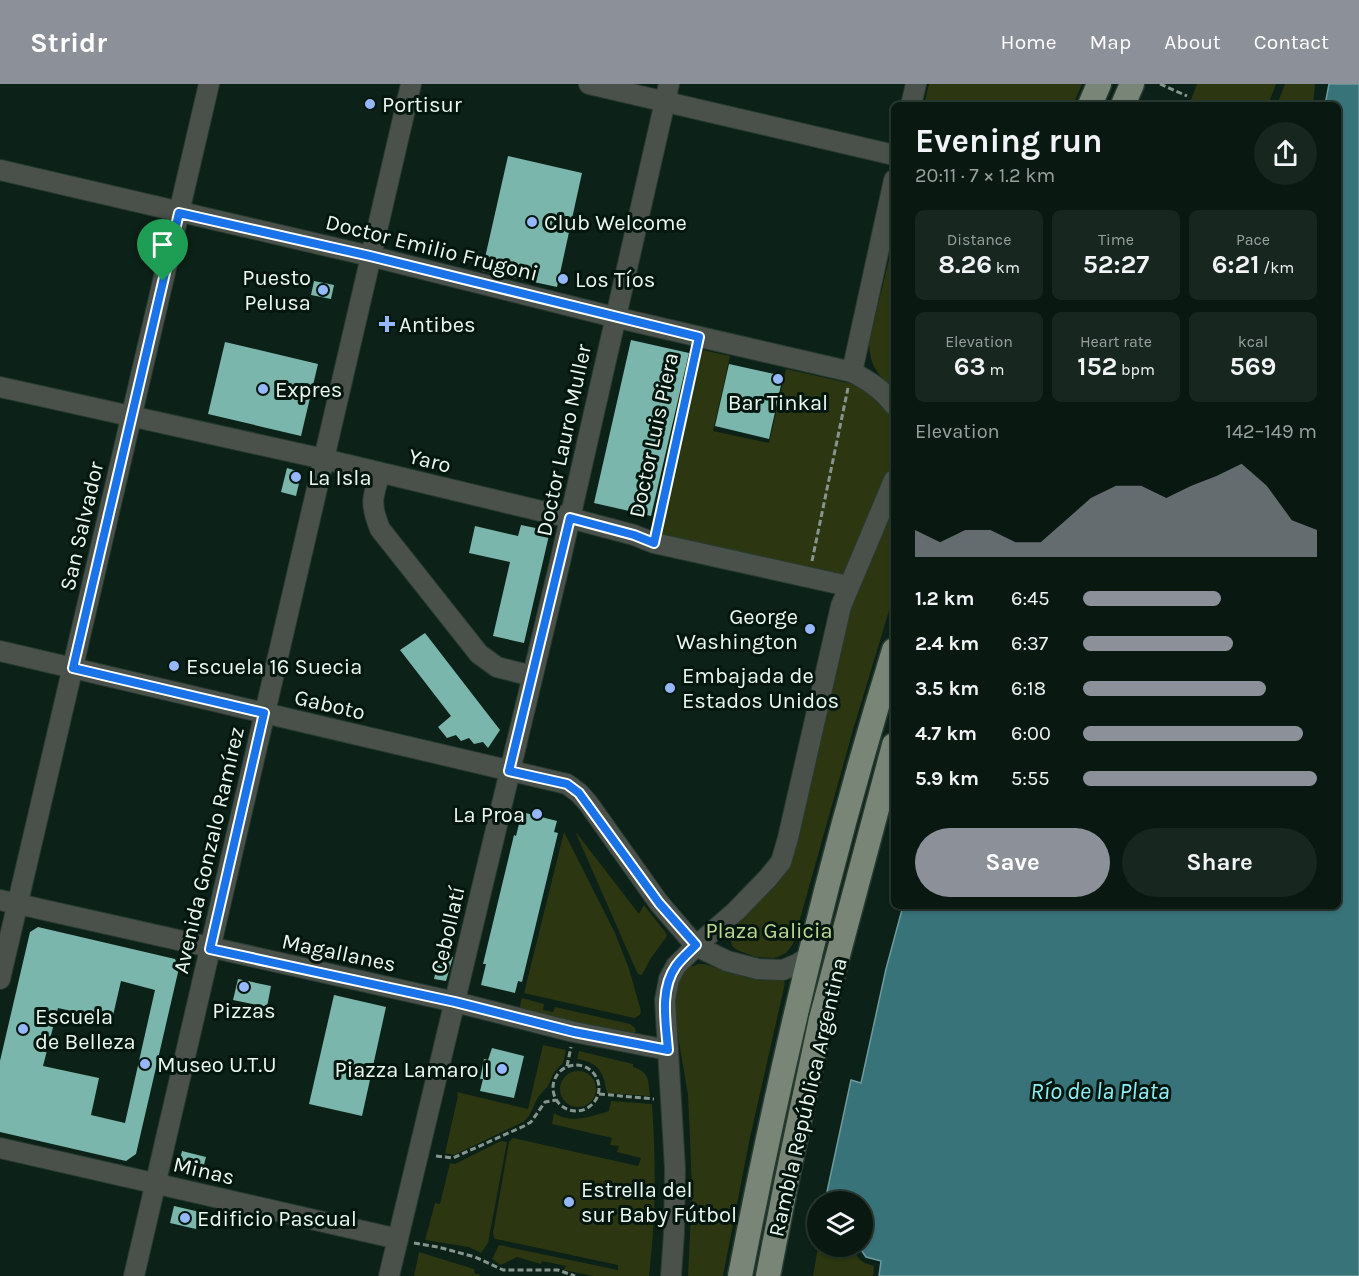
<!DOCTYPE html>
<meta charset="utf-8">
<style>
:root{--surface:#091911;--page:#17261f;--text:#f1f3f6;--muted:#99a09f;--line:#293831;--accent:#8c9099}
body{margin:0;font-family:Karla,sans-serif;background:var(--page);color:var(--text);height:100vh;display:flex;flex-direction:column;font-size:22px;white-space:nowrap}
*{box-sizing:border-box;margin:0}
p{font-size:20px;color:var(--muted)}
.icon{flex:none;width:33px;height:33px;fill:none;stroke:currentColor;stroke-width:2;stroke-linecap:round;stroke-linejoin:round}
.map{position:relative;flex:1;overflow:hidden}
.details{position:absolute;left:891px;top:18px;width:450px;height:807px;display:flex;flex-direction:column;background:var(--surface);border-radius:9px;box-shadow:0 2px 4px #0004,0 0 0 2px var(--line)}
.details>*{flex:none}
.fabs{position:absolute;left:807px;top:1107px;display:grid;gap:12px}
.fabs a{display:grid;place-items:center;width:66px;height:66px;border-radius:50%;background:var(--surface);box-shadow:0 2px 4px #0004,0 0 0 2px var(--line);font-size:30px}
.pin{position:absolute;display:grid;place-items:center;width:51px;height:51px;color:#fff;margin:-62px -26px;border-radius:50% 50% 50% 0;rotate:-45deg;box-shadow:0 0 6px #0007}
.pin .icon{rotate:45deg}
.round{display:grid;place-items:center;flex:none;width:63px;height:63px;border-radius:32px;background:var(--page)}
.overview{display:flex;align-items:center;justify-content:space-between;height:102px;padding:0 24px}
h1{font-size:33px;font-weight:700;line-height:45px}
.stats{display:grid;grid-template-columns:repeat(3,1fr);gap:9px;height:102px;padding:6px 24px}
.stats div{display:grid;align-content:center;border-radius:9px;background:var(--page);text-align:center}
.stats b{font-size:26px;font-weight:700}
.stats small{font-size:16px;font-weight:400}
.stats p{font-size:16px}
.chart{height:168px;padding:12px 24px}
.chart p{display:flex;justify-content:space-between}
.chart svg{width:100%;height:108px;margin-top:6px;fill:var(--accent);opacity:.7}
.cta{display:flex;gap:12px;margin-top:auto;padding:12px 24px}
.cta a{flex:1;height:69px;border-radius:36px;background:var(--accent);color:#fff;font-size:24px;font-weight:700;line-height:69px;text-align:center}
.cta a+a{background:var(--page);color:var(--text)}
ul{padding:0 24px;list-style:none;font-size:20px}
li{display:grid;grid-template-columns:96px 72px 1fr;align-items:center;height:45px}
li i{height:15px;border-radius:8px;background:var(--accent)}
header{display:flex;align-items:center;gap:36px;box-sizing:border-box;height:84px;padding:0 30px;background:var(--accent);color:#fff}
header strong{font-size:28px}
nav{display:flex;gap:33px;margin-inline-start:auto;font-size:21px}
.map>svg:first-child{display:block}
</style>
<header>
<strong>Stridr</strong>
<nav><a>Home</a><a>Map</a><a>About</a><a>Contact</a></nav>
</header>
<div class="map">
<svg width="1359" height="1192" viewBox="0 0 1359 1192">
<rect width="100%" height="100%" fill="#0c2117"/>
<g fill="#2c3610">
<polygon points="929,0 1082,0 1073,21 924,21"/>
<polygon points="1197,0 1276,0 1268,21 1189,21"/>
<polygon points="1285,0 1315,0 1313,21 1277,21"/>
<path d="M894,155V306C877,289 870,283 869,258Z"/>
<polygon points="698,265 730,272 713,347 769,359 786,285 866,303 892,326 894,332 894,376 845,492 657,449"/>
<polygon points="894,409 894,510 853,646 793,860 786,869 780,872 774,874 756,873 737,866 732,862 729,850 731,845 771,802 851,512"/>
<polygon points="575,747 639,830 644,821 666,849 667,852 651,874 642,891 638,890 636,886"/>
<polygon points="564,748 615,849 629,885 641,927 640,931 634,934 524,909"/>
<path d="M699,880H704C731,888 753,895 782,894L785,899L749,1058L723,1192H688L692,1108L690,1055L688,1011L673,923V903L687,884Z"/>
<polygon points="522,914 544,920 543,926 553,928 555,923 630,940 635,944 636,948 622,949 519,925"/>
<polygon points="543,961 566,966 563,979 554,988 548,1002 538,1013 529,1032 523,1038 454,1071 445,1069 458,1012 457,1008 528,1025"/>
<path d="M579,967L633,980V983C650,988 648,996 650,1012L607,1009C603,988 600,979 577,975Z"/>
<circle cx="578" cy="1005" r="18"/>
<path d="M611,1017L652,1020C656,1078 656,1134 649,1192H593L564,1186L566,1182L542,1177L541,1180L517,1173L501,1181L492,1175L499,1161L618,1186V1181L496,1155L494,1154L493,1149L509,1058L513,1054L638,1082L641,1074L617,1068L619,1062L610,1061L612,1054L552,1040L554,1029C572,1040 589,1033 609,1027Z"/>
<polygon points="501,1057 507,1058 488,1159 481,1169 469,1163 425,1156 435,1119 440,1120 450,1079 455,1080"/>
<path d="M818,1163H854C856,1175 862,1179 874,1182L873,1192H813Z"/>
<polygon points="419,1168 474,1185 475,1190 480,1190 479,1192 414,1192"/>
</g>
<polygon fill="#377379" stroke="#6d9b9d" stroke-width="1.5" points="1329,0 1359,0 1359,1192 879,1192 881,1177 866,1173 859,1163 862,1162 862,1118 825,1117 851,996 861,999 886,885 903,822 1338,822 1338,21 1325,21"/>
<g fill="#7bb6ac" fill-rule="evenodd">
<polygon points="508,72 582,89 557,203 482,187"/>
<polygon points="314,197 334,201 331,215 311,211"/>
<polygon points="631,256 689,269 651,432 594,419"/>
<polygon points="225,258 318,280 301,352 208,330"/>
<polygon points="729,280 783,292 769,355 715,342"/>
<polygon points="287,384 297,387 300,395 296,412 281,408"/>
<polygon points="521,441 550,447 524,559 493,552 510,478 469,469 475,442 518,452"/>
<polygon points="425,549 500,646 488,664 483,658 474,660 469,654 461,657 456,651 447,654 438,643 451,632 400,566"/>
<polygon points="522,728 557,737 554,748 558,749 522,898 518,897 515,909 481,901 486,880 483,880 514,751 516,752"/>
<path d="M38,843L175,875L179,884L136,1070L126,1077L0,1048V977L30,848ZM121,897L155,906L125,1039L91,1031L99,994L43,982L58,924L112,936Z"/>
<polygon points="439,870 453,873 446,897 434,895"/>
<polygon points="238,895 271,902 267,923 233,916"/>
<polygon points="334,911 386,923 362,1032 309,1020"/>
<polygon points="492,964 524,972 514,1014 480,1007 483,995 480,995 484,975 488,976"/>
<polygon points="182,1067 206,1073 201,1092 185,1089 179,1080"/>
<polygon points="174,1122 200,1128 196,1145 170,1139"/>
</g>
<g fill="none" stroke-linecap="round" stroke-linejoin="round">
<defs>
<g id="minor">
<polyline points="589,0 894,71"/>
<polyline points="911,21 916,0"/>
<path d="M0,86L370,172L614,233L852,288C869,297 882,305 894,321"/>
<polyline points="852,288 894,96"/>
<polyline points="0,303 324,375 570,434 634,451 654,459 848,502"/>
<path d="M380,389C372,414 370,420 380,445L479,570L497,583L532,592"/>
<polyline points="0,567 567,700 579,709 588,719 659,819 696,862 727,877 758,885 783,886 797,880 810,872"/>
<polyline points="0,816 455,918 574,948 668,966"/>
<polyline points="0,895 209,0"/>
<polyline points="0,1064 398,1155"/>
<polyline points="134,1192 411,0"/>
<polyline points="389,1192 560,478 669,0"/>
<polyline points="671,1192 674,1149 675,1084 665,916 669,895 676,882 696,862 736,827 768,794 781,778 788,754 841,522 894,396"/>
</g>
<g id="major">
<polyline points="1090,21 1099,0"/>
<polyline points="1123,21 1132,0"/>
<path d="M740,1192C781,981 830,772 894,566"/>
<polyline points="768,1192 787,1095 821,935 894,661"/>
</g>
</defs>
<use href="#minor" stroke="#273b31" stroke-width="22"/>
<use href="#major" stroke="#273b31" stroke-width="27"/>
<g stroke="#86968e" stroke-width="3" stroke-dasharray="6 3" stroke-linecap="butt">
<polyline points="1160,0 1187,12"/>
<polyline points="657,442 695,270"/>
<polyline points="812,477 848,304"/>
<circle cx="576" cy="1004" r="23"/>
<polyline points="567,982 571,963"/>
<polyline points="599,1010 654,1015"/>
<polyline points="436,1072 453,1074 524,1042 531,1038 545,1018 556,1016"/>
<polyline points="414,1159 438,1163 475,1173 503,1186 558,1186 575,1192"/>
</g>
<use href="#minor" stroke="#4a514a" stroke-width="20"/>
<use href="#major" stroke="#798677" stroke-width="24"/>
</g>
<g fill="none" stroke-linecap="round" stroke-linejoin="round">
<defs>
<path id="route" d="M179,129L370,172L699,253L654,459L634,451L570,434L509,687L567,700L579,709L659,819L696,861C689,868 681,875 676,882C659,906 666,940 668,966L574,948L455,918L210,865L264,629L73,584Z"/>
</defs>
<use href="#route" stroke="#fff" stroke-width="12"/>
<use href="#route" stroke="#1a73e8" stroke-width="8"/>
</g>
<g fill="#95b7fd" stroke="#04170e" stroke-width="2">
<circle cx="370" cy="20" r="6"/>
<circle cx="532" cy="138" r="6"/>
<circle cx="563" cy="195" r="6"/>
<circle cx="323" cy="206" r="6"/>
<path d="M384 231h6v6h6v6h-6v6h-6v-6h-6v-6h6z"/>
<circle cx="778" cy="295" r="6"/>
<circle cx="263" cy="305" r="6"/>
<circle cx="296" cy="393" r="6"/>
<circle cx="810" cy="545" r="6"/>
<circle cx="174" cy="582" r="6"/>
<circle cx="670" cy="604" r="6"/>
<circle cx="537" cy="730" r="6"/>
<circle cx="244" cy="903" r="6"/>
<circle cx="23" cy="945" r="6"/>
<circle cx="145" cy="980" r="6"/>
<circle cx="502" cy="985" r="6"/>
<circle cx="569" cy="1118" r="6"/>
<circle cx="185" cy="1134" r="6"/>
</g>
<g text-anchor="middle" stroke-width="6" stroke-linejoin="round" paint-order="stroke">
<g font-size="22" fill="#ecf8f1" stroke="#04170e" text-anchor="start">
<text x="382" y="28">Portisur</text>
<text x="544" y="146">Club Welcome</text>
<text x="311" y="201" text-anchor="end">Puesto<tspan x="311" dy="25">Pelusa</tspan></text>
<text x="575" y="203">Los Tíos</text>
<text x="399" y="248">Antibes</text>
<text x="275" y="313">Expres</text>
<text x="778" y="326" text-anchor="middle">Bar Tinkal</text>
<text x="308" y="401">La Isla</text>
<text x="798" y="540" text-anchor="end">George<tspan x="798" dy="25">Washington</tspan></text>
<text x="186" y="590">Escuela 16 Suecia</text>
<text x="682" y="599">Embajada de<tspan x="682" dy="25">Estados Unidos</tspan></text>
<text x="525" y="738" text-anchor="end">La Proa</text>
<text x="244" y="934" text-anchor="middle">Pizzas</text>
<text x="35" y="940">Escuela<tspan x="35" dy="25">de Belleza</tspan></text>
<text x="157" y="988">Museo U.T.U</text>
<text x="490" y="993" text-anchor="end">Piazza Lamaro I</text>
<text x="581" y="1113">Estrella del<tspan x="581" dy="25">sur Baby Fútbol</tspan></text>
<text x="197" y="1142">Edificio Pascual</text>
</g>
<g font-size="22" fill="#ecf8f1" stroke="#04170e">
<text transform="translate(432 163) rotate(14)" y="8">Doctor Emilio Frugoni</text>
<text transform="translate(653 351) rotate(-78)" y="8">Doctor Luis Piera</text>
<text transform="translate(563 356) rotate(-78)" y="8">Doctor Lauro Muller</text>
<text transform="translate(430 376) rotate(14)" y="8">Yaro</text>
<text transform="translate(81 442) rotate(-77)" y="8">San Salvador</text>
<text transform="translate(330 620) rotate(13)" y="8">Gaboto</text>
<text transform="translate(208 766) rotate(-77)" y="8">Avenida Gonzalo Ramírez</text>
<text transform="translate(447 846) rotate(-77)" y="8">Cebollatí</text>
<text transform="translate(339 868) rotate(12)" y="8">Magallanes</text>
<text transform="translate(807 1013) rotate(-77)" y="8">Rambla República Argentina</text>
<text transform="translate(204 1086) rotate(13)" y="8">Minas</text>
</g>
<g font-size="22" fill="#c1d691" stroke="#04170e">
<text x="769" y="854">Plaza Galicia</text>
</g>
<g font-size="24" font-style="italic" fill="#8deff8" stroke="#04170e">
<text x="1100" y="1015">Río de la Plata</text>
</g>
</g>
</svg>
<div class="fabs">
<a><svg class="icon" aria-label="layers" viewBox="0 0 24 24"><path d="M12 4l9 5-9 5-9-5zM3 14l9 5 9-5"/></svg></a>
</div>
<div class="pin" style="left:163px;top:197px;background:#1e9e55"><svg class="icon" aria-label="arrive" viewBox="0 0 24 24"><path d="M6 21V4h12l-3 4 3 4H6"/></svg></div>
<section class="details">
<div class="overview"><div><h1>Evening run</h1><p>20:11 · 7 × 1.2 km</p></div><a class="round"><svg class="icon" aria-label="share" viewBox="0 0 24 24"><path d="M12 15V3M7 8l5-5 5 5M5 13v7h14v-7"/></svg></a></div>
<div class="stats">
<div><p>Distance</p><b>8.26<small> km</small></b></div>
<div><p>Time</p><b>52:27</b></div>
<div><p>Pace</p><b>6:21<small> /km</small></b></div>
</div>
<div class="stats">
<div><p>Elevation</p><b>63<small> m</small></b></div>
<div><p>Heart rate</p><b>152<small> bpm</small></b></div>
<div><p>kcal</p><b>569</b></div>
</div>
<div class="chart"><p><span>Elevation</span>142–149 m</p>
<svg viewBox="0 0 160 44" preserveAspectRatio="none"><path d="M0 44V33L10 38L20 33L30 33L40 38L50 38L60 29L70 20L80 15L90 15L100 20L110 15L120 11L130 6L140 15L150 29L160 33V44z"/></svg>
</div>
<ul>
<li><b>1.2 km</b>6:45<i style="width:59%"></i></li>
<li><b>2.4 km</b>6:37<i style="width:64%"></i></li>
<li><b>3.5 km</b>6:18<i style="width:78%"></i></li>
<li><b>4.7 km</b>6:00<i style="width:94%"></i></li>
<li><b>5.9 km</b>5:55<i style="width:100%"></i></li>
</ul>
<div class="cta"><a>Save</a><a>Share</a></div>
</section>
</div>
